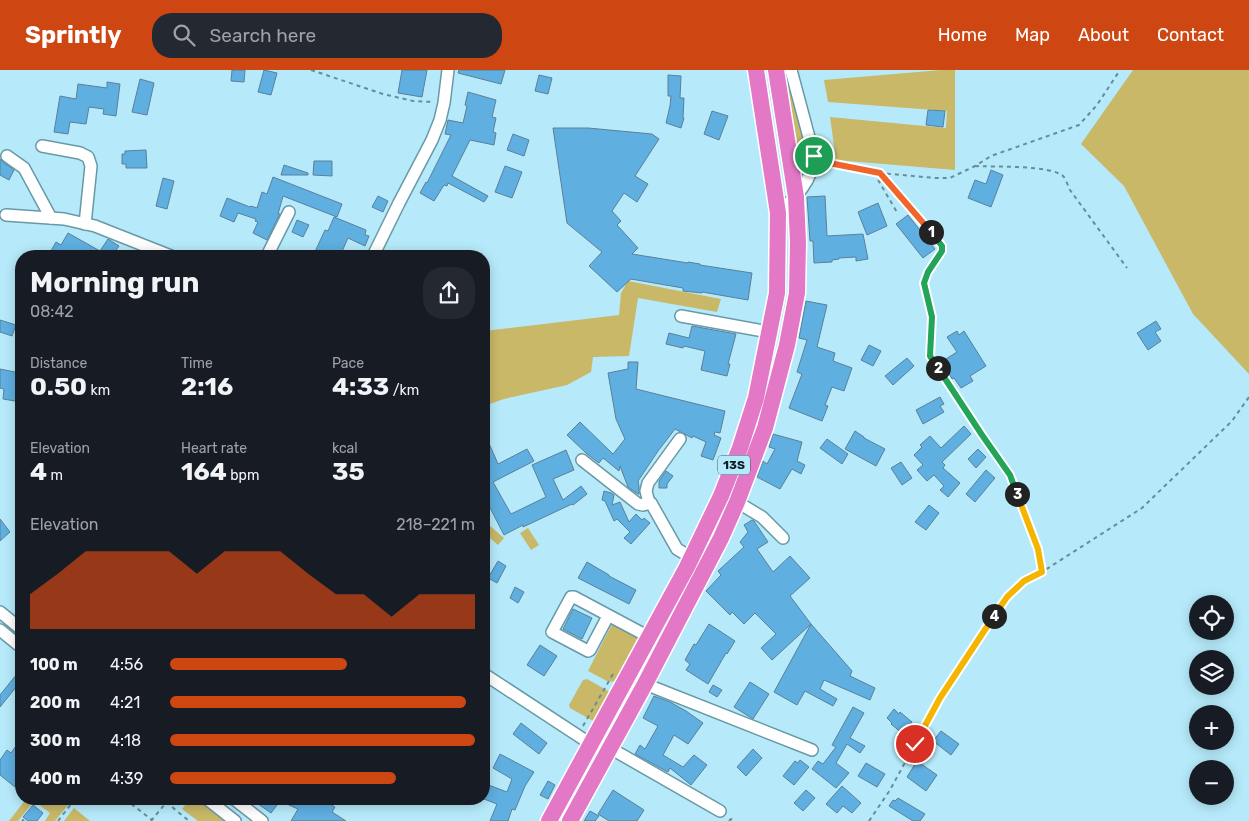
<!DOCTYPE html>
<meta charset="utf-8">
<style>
:root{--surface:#171b24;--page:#242831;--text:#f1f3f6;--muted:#9ea1a6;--accent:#ce4713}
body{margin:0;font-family:Rubik,sans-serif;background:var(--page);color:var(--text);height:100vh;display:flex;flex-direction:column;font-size:19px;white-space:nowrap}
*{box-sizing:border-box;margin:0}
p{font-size:16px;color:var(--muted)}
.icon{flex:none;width:28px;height:28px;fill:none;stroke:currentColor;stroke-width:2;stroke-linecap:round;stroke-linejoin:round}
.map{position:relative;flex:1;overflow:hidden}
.drawer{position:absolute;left:15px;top:180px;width:475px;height:555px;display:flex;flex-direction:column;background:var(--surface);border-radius:20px;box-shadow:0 2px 12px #0003}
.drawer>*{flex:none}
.fabs{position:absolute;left:1189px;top:525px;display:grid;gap:10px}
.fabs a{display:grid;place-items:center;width:45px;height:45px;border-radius:50%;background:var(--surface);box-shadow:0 2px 12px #0003;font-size:25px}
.pin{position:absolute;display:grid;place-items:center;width:42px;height:42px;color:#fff;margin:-21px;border:2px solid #fff;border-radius:50%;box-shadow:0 1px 5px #0007}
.km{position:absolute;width:25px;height:25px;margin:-12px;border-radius:50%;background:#222;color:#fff;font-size:14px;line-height:25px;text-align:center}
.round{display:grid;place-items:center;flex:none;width:52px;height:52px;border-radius:20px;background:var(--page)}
.headline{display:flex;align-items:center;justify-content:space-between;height:85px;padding:0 15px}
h1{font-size:28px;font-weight:700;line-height:38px}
.figures{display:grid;grid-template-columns:repeat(3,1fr);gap:8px;height:85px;padding:5px 15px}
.figures div{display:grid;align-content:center}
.figures b{font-size:25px;font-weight:700}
.figures small{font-size:14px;font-weight:400}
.figures p{font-size:14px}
.chart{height:140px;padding:10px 15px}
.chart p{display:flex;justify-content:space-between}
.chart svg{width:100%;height:90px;margin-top:5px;fill:var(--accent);opacity:.7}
ul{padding:0 15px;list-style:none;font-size:16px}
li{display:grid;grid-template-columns:80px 60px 1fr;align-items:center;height:38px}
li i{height:12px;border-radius:6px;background:var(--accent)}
header{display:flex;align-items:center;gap:30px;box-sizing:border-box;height:70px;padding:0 25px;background:var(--accent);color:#fff}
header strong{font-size:24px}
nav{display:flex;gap:28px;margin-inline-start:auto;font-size:18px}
.search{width:350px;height:45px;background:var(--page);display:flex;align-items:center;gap:12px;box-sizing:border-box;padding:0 18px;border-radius:20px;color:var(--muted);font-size:19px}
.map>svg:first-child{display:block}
</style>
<header>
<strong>Sprintly</strong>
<div class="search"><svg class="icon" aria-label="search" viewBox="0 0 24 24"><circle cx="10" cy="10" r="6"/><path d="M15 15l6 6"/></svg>Search here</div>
<nav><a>Home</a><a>Map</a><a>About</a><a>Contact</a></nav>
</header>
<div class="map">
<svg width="1249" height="751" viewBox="0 0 1249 751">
<rect width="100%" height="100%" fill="#b6eafa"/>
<g fill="#c8b868">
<polygon points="784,0 793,0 810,85 804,110"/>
<polygon points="941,0 955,0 955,100 836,90 830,47 946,58 947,41 828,32 824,10"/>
<polygon points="1133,0 1249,0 1249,304 1193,244 1124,116 1081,74"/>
<polygon points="628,211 721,229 717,242 638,228 629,286 593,287 591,302 567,315 504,329 484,336 484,261 619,245 621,223"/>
<polygon points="489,455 504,468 498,475 484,463 484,461"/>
<polygon points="528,458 539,475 531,480 520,463"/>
<polygon points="612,554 637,567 640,571 617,612 607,611 588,601"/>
<polygon points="587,609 610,622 593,651 570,638 569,635 583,610"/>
<polygon points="26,729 61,729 68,735 55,751 45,751 50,743 34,731 18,751 9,751"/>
<polygon points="190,729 202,729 231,751 198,751 182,739"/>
<polygon points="74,738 90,751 64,751"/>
</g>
<g fill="#5fafe1" stroke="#5a8099">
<polygon points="232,0 245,0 244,12 231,11"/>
<polygon points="264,0 277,3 271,25 258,22"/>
<polygon points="402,0 427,0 422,27 398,23"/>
<polygon points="459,0 505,0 501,14 458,3"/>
<polygon points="539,5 552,8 548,24 535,21"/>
<polygon points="668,5 681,6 680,28 684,28 683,48 684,48 681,58 666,53 670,36 671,26 668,26"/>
<polygon points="140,9 154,13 147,45 132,42"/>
<polygon points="107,12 120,14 116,46 103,44 104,39 89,37 86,54 70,52 68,64 54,62 60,26 76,29 78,14 107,18"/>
<polygon points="468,22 496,30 492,47 496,48 493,62 496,63 494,75 470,70 452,106 488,126 484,132 448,113 447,116 444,115 434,131 420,123 426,112 427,113 451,65 445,64 448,50 463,53 467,36 465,35"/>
<polygon points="928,40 945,41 943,57 926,55"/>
<polygon points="712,41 728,46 719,70 704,64"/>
<polygon points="553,58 588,58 652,64 659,69 635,106 648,114 637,132 624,123 612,141 621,151 617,155 638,178 632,184 688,193 688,192 700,194 700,195 752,203 748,230 702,222 702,223 683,221 683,218 631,209 617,222 589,196 602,182 567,153"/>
<polygon points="513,64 529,70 524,86 507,80"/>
<polygon points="146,80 147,98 126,98 126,94 122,94 122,84 125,84 125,81"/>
<polygon points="0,89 3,92 14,100 9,110 0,105"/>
<polygon points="314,91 332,91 332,106 313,105"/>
<polygon points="284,95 308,103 308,105 281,105"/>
<polygon points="505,96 522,102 512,128 495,122"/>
<polygon points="991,100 1003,105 991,137 968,128 975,110 986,114"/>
<polygon points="273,107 342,134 337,147 283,126 278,144 280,144 267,170 253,163 258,152 255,151 256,149 238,143 234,152 220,146 227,128 250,137 251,136 257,138 262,122 267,124"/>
<polygon points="163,108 174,111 167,139 156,136"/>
<polygon points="378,126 388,131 383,142 372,137"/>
<polygon points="825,126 827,166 863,164 868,189 856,191 856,187 839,188 839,189 832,190 832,192 814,193 813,171 810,171 807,127"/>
<polygon points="878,133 887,156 867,165 858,142"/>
<polygon points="908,145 935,179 923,188 896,154"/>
<polygon points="334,147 366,160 365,165 369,166 365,176 348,168 340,186 313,186 325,160 328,161"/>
<polygon points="297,150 309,155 303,167 292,162"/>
<polygon points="68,163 100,181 108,169 119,176 112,186 48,186 56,172 61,175"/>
<polygon points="806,231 827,235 817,277 835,283 833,291 852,298 844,321 832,317 825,335 828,336 822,351 789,338 802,304 797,302 807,270 799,268"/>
<polygon points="0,250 16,255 12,266 0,262"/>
<polygon points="1156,251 1161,259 1155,262 1161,271 1148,280 1137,263"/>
<polygon points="692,256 736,264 728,294 730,294 727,306 701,300 705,281 684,276 683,278 666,274 669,263 689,268"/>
<polygon points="957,261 959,265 964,261 986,296 970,306 973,311 961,318 954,308 952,309 944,295 948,293 946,289 957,282 947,267"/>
<polygon points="869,275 881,281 873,296 861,290"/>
<polygon points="907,288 914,296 893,315 885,306"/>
<polygon points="628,292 638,292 636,319 725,341 720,363 715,362 714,365 721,368 713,390 701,386 706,372 693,366 692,368 675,359 658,381 638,411 639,416 639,424 638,424 628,417 620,396 619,401 603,388 599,393 587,384 567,365 580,352 613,384 625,369 616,349 608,303 628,299"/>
<polygon points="0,299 20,303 19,310 21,310 21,332 3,329 4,319 0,318"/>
<polygon points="940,327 944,334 940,336 944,342 923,354 916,340"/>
<polygon points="964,356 971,364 942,392 945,395 943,398 960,413 948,427 940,420 944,416 934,405 927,411 917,400 923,395 914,385 922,377 920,375 930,366 941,378"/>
<polygon points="855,361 864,367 864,368 885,379 876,396 845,379"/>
<polygon points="484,362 498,394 527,379 534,391 493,412 511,444 546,427 532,395 566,380 574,400 553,409 563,430 581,416 587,424 573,435 572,434 523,457 523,455 504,465 484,426"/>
<polygon points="773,364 802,372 797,391 805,395 801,404 792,399 780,419 757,407 763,391 767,394 775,379 769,377"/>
<polygon points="827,369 848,384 842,394 820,378"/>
<polygon points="978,379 986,387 976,398 968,389"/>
<polygon points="901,392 912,408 902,415 891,398"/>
<polygon points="986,400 995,408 975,432 966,424"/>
<polygon points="666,401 673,406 667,414 667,418 659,418 659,411"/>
<polygon points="604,421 611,423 614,425 612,435 620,432 629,452 636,444 642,450 644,448 650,453 631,474 624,468 630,462 617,449 614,451 605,431 602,430"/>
<polygon points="929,435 939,443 926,460 915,452"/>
<polygon points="0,449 10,462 0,471"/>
<polygon points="752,450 754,451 768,472 757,479 773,502 790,486 810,508 790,526 811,554 772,590 761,578 776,564 755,543 744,554 732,542 730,545 706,521 721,505 718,501 744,477 740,472 748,462 744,455"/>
<polygon points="498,491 506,496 497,513 488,508"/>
<polygon points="587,492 609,505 609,506 636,520 629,534 578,508"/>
<polygon points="515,517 524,522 518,533 510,528"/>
<polygon points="573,539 592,548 582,569 563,559"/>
<polygon points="709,554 735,571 727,584 726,583 708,614 686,600 690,594 685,590 694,574 696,575"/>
<polygon points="811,554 852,601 850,606 875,618 870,630 824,610 820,619 837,629 833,636 805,621 797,635 774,622"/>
<polygon points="540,575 557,586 544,606 527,595"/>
<polygon points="21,599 21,611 0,637 0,625"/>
<polygon points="750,612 769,624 753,649 734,637"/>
<polygon points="713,615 722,620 717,627 709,622"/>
<polygon points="654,626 670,632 686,641 703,653 688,674 674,665 663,685 683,697 694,685 707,695 691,715 670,698 668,702 635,684 640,675 645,679 658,656 643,648"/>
<polygon points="853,637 864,643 850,668 865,676 860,683 847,674 836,693 849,703 836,718 812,699 818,691 823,694 836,677 832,675"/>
<polygon points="894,639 899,644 900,642 912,652 908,657 911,659 906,665 904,663 903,664 891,654 892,653 887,648"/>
<polygon points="521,653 547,673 539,684 513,664"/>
<polygon points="941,661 959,674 951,685 933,671"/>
<polygon points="21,669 21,709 15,717 0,705 0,690 7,680 11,683"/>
<polygon points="753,679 762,688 746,706 737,697"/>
<polygon points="500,684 534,702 525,716 515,740 512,739 508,751 490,751 497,734 484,729 484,721 486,714 507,722 512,709 493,698"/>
<polygon points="800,690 809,697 794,715 783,706 795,691 798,693"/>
<polygon points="917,691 937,705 926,721 907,707"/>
<polygon points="866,693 885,704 877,717 858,706"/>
<polygon points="548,711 555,715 548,729 540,725"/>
<polygon points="842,716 861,733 852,743 843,736 837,743 826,734"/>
<polygon points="613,720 644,740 637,751 609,751 598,744"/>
<polygon points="806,720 815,728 803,741 794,733"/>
<polygon points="898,728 925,744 920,751 913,751 889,736 893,730 895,731"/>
<polygon points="251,729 321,729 335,737 332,742 346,751 291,751 298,739 280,731 271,743"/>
<polygon points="33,735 43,743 37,751 28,751 23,747"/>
<polygon points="590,741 599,746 595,751 584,751"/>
</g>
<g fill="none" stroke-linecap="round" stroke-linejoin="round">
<defs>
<g id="minor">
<polyline points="42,76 80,83 88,87 91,96 85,154"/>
<polyline points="7,86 24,98 51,148"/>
<path d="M778,143C795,128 813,111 814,86L791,0"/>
<polyline points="6,145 64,149 95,156 171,186"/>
<polyline points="267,186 289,142"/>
<polyline points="373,186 399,133 432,70 440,50 444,33 448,0"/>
<polyline points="681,246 769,262"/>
<polyline points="582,390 638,434 643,435 651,433 677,479 692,488"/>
<polyline points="737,432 762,447 783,468"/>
<polyline points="649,433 646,421 648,413 680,369"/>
<polyline points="0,542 21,559"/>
<polyline points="608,546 590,580 588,581 552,562 571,527 574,527 649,567"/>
<polyline points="0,560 21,577"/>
<polyline points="484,604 606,684"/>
<polyline points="645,614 812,680"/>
<polyline points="610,678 720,741"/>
<polyline points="207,729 235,751"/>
<polyline points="234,729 262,751"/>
</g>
<g id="highway">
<polyline points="549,751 687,497 721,426 740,378 756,328 777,223 778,143 756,0"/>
<polyline points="570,751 645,614 721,468 737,432 765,358 787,275 797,223 798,172 796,127 776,0"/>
</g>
</defs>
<use href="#minor" stroke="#6899a7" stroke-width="14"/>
<use href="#highway" stroke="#fff" stroke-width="19"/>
<g stroke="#678d98" stroke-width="2" stroke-dasharray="4 4" stroke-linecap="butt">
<polyline points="311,0 383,24 413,31 434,32"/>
<polyline points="824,92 880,103 935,108 950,108 975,96 991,86 1079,55 1097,35 1120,0"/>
<path d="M975,96C993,97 1051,95 1063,106C1066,109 1068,116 1070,120L1127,198"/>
<polyline points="874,103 898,144"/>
<polyline points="880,103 938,170 942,176 942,181 928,202 924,213 931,247 930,286 982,365 1010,405 1038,479 1042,502"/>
<polyline points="583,656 613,604"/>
<polyline points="125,729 152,750"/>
<polyline points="166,732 189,751"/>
<polyline points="22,751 23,750 24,751"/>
<polyline points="58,751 75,729"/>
<polyline points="151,751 169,729"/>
<polyline points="729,751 731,749 735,751"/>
<polyline points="869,751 890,720 940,628 1007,527 1024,511 1042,502 1142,438 1232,351 1249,327"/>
</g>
<use href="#minor" stroke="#fff" stroke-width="11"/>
<use href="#highway" stroke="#e278c6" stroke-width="16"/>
</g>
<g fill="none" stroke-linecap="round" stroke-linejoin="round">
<defs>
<polyline id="split-1" points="814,86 814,90 880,103 931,162"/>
<polyline id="split-2" points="931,162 942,176 942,181 928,202 924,213 932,247 930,286 938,298"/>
<polyline id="split-3" points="938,298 982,365 1010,405 1017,424"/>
<polyline id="split-4" points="994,546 1007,527 1024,511 1042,502 1038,479 1017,424"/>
<polyline id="split-5" points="915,674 940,628 994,546"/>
</defs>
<use href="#split-1" stroke="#fff" stroke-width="10"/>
<use href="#split-2" stroke="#fff" stroke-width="10"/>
<use href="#split-3" stroke="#fff" stroke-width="10"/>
<use href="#split-4" stroke="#fff" stroke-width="10"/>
<use href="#split-5" stroke="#fff" stroke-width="10"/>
<use href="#split-1" stroke="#f0652b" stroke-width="6"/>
<use href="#split-2" stroke="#22a559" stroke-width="6"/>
<use href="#split-3" stroke="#22a559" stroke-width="6"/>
<use href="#split-4" stroke="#f5b400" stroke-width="6"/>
<use href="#split-5" stroke="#f5b400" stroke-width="6"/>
</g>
<g text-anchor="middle" stroke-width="4.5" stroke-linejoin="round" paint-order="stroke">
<rect fill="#b6eafa" stroke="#3d5b64" stroke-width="1" x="718" y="385.5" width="32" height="19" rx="4"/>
<g font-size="12" font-weight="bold" fill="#091e23">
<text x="734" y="399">13S</text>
</g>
</g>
</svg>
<div class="fabs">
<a><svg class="icon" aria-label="locate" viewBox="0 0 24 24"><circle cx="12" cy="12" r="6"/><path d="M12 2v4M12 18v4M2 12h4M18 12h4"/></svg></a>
<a><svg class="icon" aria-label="layers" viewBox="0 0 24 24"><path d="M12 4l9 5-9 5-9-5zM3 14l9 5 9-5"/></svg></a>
<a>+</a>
<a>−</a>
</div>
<div class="pin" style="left:814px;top:86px;background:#1e9e55"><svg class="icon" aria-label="arrive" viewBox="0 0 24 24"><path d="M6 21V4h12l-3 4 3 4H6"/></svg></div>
<div class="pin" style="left:915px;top:674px;background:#d93025"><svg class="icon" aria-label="check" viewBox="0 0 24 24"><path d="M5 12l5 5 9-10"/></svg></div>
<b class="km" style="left:931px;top:162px">1</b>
<b class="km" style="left:938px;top:298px">2</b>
<b class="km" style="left:1017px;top:424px">3</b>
<b class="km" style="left:994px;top:546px">4</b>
<section class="drawer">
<div class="headline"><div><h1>Morning run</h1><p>08:42</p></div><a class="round"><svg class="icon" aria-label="share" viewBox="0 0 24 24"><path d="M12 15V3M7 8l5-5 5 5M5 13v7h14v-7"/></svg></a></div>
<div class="figures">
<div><p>Distance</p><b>0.50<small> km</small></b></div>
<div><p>Time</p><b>2:16</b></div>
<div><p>Pace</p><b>4:33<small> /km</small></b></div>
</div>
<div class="figures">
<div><p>Elevation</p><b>4<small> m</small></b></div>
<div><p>Heart rate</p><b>164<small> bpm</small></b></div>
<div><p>kcal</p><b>35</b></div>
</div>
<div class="chart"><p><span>Elevation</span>218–221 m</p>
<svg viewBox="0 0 160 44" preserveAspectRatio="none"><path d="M0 44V27L10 17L20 6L30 6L40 6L50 6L60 17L70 6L80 6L90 6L100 17L110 27L120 27L130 38L140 27L150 27L160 27V44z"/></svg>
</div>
<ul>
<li><b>100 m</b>4:56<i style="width:58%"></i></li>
<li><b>200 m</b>4:21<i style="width:97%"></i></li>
<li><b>300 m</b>4:18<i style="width:100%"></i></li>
<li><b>400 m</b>4:39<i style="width:74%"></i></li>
</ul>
</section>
</div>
